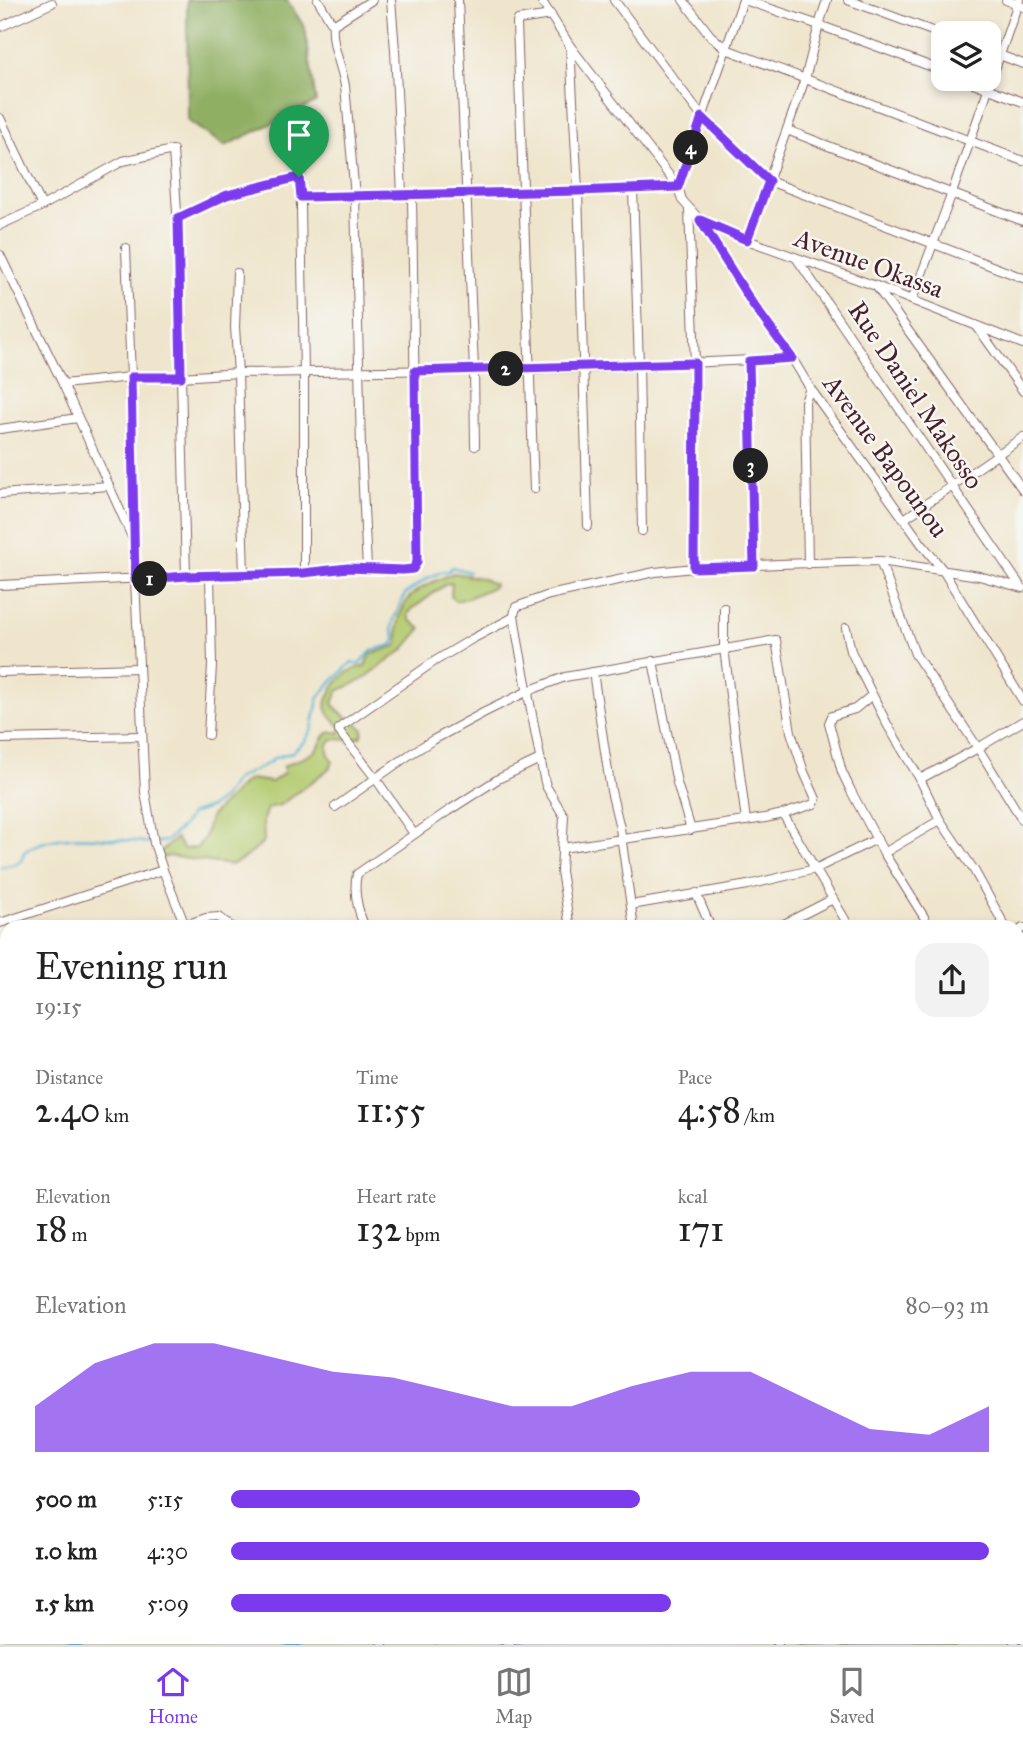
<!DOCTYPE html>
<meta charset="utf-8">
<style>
:root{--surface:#fff;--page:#f2f2f2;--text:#222;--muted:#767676;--line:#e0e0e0;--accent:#7c3aed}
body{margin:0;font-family:"IM FELL Great Primer",serif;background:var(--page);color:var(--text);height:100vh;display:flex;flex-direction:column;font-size:26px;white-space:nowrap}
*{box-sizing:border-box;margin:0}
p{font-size:23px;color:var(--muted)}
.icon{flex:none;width:38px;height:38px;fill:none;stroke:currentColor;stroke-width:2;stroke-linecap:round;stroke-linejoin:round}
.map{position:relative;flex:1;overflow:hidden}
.drawer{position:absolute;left:0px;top:920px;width:1024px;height:724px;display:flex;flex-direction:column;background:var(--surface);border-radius:21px 21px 0 0;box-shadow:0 4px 10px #0003}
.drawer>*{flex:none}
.controls{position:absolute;left:931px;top:21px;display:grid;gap:14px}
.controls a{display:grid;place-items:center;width:70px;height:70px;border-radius:14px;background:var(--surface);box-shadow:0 4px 10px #0003;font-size:35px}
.pin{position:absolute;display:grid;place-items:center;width:60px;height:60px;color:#fff;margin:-72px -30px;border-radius:50% 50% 50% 0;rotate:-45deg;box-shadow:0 0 7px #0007}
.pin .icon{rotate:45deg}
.km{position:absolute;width:35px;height:35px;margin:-18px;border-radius:50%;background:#222;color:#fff;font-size:19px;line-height:35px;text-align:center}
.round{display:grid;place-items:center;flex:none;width:74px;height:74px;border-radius:21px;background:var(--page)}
.head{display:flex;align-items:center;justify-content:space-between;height:119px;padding:0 35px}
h1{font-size:38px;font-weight:600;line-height:52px}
.metrics{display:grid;grid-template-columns:repeat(3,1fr);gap:10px;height:119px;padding:7px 35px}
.metrics div{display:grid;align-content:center}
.metrics b{font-size:35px;font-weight:600}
.metrics small{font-size:19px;font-weight:400}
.metrics p{font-size:19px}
.chart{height:196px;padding:14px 35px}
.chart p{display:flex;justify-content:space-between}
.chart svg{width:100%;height:126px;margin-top:7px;fill:var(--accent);opacity:.7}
ul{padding:0 35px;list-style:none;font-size:23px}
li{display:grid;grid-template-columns:112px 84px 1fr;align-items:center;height:52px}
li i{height:18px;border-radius:9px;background:var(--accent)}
.menu{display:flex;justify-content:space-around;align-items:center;height:98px;border-top:2px solid var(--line);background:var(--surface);font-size:19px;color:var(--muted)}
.menu a{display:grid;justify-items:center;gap:4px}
.menu .active{color:var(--accent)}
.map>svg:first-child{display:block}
</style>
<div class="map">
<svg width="1023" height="1645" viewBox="0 0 1023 1645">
<rect width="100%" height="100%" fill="#f6f6f2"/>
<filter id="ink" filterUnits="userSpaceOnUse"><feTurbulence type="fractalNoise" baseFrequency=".0143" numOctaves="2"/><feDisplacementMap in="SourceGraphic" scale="14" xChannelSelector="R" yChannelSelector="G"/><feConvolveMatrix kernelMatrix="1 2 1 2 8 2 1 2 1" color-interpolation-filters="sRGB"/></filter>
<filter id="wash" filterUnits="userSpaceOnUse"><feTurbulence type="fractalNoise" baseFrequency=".00686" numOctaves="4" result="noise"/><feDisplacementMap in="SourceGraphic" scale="28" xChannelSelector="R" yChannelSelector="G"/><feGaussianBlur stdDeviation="1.57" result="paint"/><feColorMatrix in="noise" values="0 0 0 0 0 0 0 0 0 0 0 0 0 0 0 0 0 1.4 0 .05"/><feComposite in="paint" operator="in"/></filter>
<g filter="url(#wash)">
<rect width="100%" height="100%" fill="#efe5cc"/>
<path fill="#b4cb70" stroke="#7f754e" stroke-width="2" d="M454,573L481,578L494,584L493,587L468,598L455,601L451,596L452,583L446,584L411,610L408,615L410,620L421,629L403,650L362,680L338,691L333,703C338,715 354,719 363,729L362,736L352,740L332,739C324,747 328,753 333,762L330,768L280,805L267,808L263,820L264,842C255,850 242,862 230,865L169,856L162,858L160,852L176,838L183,849L197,848L205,836L210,817L244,783L250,779L272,782L284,773V766C292,762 308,757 315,751C325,742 322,728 339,733L341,727C336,722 329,717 327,710C323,698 339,678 348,672C353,669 359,668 365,666L371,654L396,646L399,640C396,630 398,622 401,612C402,612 405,602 406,602C414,588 440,579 454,573Z"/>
<g fill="#8faf62" stroke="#6c6746" stroke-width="2">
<polygon points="187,0 287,0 305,28 316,102 225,146 188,121"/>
<polygon points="1017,1279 1021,1279 1023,1282 1023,1395 1017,1397"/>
<polygon points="792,1638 959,1638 957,1645 845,1645 839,1643 804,1644"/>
</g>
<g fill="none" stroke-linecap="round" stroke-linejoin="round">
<path stroke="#54b1d2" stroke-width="2.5" d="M0,867C12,865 22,866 24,852C56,828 116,840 154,843L166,841L183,826L191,814L211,807L223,798L236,779L269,763L274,758L291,753L304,742L312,729L318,699L326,688L352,662L358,665L373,650L392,645L396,639L392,628L394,619L405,594L426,579L441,572L449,571L452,567L469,572"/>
<g stroke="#54b1d2" stroke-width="14">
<polyline points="1017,1366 1023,1365"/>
<polyline points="286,1638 296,1645"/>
<polyline points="64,1645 72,1638"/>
<polyline points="509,1645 521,1638"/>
</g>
</g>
</g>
<g filter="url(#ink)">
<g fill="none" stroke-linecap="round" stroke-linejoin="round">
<defs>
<g id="minor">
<polyline points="318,0 333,25 372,0"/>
<polyline points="391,0 395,50 402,194"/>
<polyline points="458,0 474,369 475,446"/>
<polyline points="541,0 570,46 678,187 682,200 700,220 752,303 792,358 810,388 921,543 942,569 1023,701"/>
<polyline points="614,0 702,117 769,181 1023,278"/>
<polyline points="683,0 710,35 726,49 1023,161"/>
<polyline points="744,0 819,25 943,71"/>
<polyline points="848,0 943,35"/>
<polyline points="1006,0 1023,7"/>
<path d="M333,25C331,45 342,66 345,86L355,196L361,448L367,568"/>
<polyline points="0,27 52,3"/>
<polyline points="570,46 578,191 588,526"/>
<polyline points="989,51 1023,64"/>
<polyline points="963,79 1023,102"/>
<polyline points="0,118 42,206"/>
<polyline points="297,129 299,135 300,151 304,373 304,573"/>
<polyline points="787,130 1023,221"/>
<polyline points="633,189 639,365 642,531"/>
<polyline points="301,197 578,191 678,187 743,0"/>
<polyline points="689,209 695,363 694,568"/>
<polyline points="178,218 227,195 299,177"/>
<polyline points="703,222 747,240 876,286 1023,344"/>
<polyline points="0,225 42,206 123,161 173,150 179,243 181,377 186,576"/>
<polyline points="747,240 805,79 819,25 827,0"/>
<polyline points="126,248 131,377 135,580 145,792 154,843 163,870 186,928"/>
<polyline points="0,255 63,384 133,539"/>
<polyline points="797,259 1021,587"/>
<polyline points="237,273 235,327 238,373 244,575"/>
<polyline points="876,286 1023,490"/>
<polyline points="912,300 952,193 1019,0"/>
<polyline points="976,325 1023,391"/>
<polyline points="749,361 754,567"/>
<polyline points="63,384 131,377 181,377 238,373 584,368 792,358"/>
<polyline points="0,429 78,418"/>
<polyline points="534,489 517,23 518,20 551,15"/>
<polyline points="0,494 108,486"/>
<polyline points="904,519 1023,437"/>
<polyline points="880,561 915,654 978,748 1023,821"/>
<polyline points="808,564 805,402 810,388"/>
<polyline points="0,585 186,576 304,573 348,568 403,570 413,569 417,562 412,194"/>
<polyline points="724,608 724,648 746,821"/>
<polyline points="846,628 851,651 858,666 888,726 920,779 940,820 974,870 1006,928"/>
<polyline points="653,661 677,783 691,830"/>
<polyline points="0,672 138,668"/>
<polyline points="593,672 611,791 620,828 634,928"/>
<polyline points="872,695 855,709 832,716 829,723 842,772 851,791 884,853 924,917"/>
<polyline points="208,735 212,665 210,575"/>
<polyline points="0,739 141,736"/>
<polyline points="920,779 978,748 1023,721"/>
<polyline points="335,807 412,753 433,740 485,712 528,691 565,677 776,640 791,732 804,772 816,799 814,804 783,814 765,818 562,848"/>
<polyline points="783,814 850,928"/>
<polyline points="414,834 376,779 339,731 339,728 435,661 472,639 514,617"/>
<polyline points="884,853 940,820"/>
<polyline points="696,893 711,928"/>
<polyline points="631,905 748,885 815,869 877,839"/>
<polyline points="0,923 163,870"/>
<polyline points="176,928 206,918 219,917 233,928"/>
<path d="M365,928C358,911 353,891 357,874L448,811L498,779L540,759"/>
<polyline points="570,928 561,871 564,816 546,786 544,778 518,641 514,615 516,607 549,595 655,572 694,568 779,564 880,561 979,576 1023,588"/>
<polyline points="776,928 833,899"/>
<polyline points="1017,932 1023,928"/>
<polyline points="0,982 7,979"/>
<polyline points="1017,1057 1023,1054"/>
<polyline points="0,1079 7,1100"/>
<polyline points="0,1186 7,1207"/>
<polyline points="1017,1240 1023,1252"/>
<polyline points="1017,1274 1023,1271"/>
<polyline points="0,1339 7,1337"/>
<polyline points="0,1414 7,1429"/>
<polyline points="0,1510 7,1506"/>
<polyline points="1017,1525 1023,1536"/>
<polyline points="0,1529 7,1546"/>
<polyline points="1017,1554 1023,1551"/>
<polyline points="379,1638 383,1645"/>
<polyline points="436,1638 436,1639"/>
<polyline points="500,1638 510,1645"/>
<polyline points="774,1638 778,1645"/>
<polyline points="1012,1638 1016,1645"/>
</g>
</defs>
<use href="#minor" stroke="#846463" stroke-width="10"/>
<use href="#minor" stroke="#fff" stroke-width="8"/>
</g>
</g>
<g fill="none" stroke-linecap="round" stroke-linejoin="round" filter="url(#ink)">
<defs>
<polygon id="route" points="702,117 769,181 747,240 700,220 752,303 792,358 749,361 754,566 694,568 695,363 415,371 417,562 413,569 403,570 348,568 303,573 186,576 135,580 131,377 181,377 178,218 227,195 299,177 301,197 578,191 678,187"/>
</defs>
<use href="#route" stroke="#fff" stroke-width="14"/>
<use href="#route" stroke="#7c3aed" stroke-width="9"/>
</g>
<g text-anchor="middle" stroke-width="5" stroke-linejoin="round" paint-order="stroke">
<g font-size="26" fill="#4a1f2b" stroke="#f6f6f2">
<text transform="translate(869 263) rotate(20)" y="9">Avenue Okassa</text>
<text transform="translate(916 395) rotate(56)" y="9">Rue Daniel Makosso</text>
<text transform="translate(886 456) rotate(54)" y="9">Avenue Bapounou</text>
</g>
</g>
</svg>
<div class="controls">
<a><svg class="icon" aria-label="layers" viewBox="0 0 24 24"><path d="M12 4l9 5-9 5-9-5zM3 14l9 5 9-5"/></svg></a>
</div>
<div class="pin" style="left:299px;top:177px;background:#1e9e55"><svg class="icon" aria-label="arrive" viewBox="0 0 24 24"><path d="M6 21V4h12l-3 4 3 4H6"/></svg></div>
<b class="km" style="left:150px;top:579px">1</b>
<b class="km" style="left:506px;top:369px">2</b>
<b class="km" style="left:751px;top:466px">3</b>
<b class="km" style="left:691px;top:148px">4</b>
<section class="drawer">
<div class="head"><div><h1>Evening run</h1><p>19:15</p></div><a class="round"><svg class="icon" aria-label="share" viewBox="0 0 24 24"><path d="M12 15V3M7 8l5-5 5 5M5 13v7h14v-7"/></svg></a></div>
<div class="metrics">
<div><p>Distance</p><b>2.40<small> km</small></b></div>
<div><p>Time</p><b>11:55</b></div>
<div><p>Pace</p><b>4:58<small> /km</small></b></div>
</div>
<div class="metrics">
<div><p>Elevation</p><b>18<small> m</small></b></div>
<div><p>Heart rate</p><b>132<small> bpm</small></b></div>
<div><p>kcal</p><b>171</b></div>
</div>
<div class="chart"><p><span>Elevation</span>80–93 m</p>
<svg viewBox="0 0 160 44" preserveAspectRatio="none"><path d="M0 44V28L10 13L20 6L30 6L40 11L50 16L60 18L70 23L80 28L90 28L100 21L110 16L120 16L130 26L140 36L150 38L160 28V44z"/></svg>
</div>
<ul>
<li><b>500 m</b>5:15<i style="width:54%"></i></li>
<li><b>1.0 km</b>4:30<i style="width:100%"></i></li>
<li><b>1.5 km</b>5:09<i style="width:58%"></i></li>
</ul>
</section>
</div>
<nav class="menu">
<a class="active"><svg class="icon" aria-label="home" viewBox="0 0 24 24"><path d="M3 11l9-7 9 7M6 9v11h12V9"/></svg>Home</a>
<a><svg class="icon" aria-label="map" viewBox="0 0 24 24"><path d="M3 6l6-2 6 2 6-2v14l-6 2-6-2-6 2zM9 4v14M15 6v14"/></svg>Map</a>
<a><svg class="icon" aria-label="saved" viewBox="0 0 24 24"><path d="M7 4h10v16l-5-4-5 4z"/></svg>Saved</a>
</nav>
